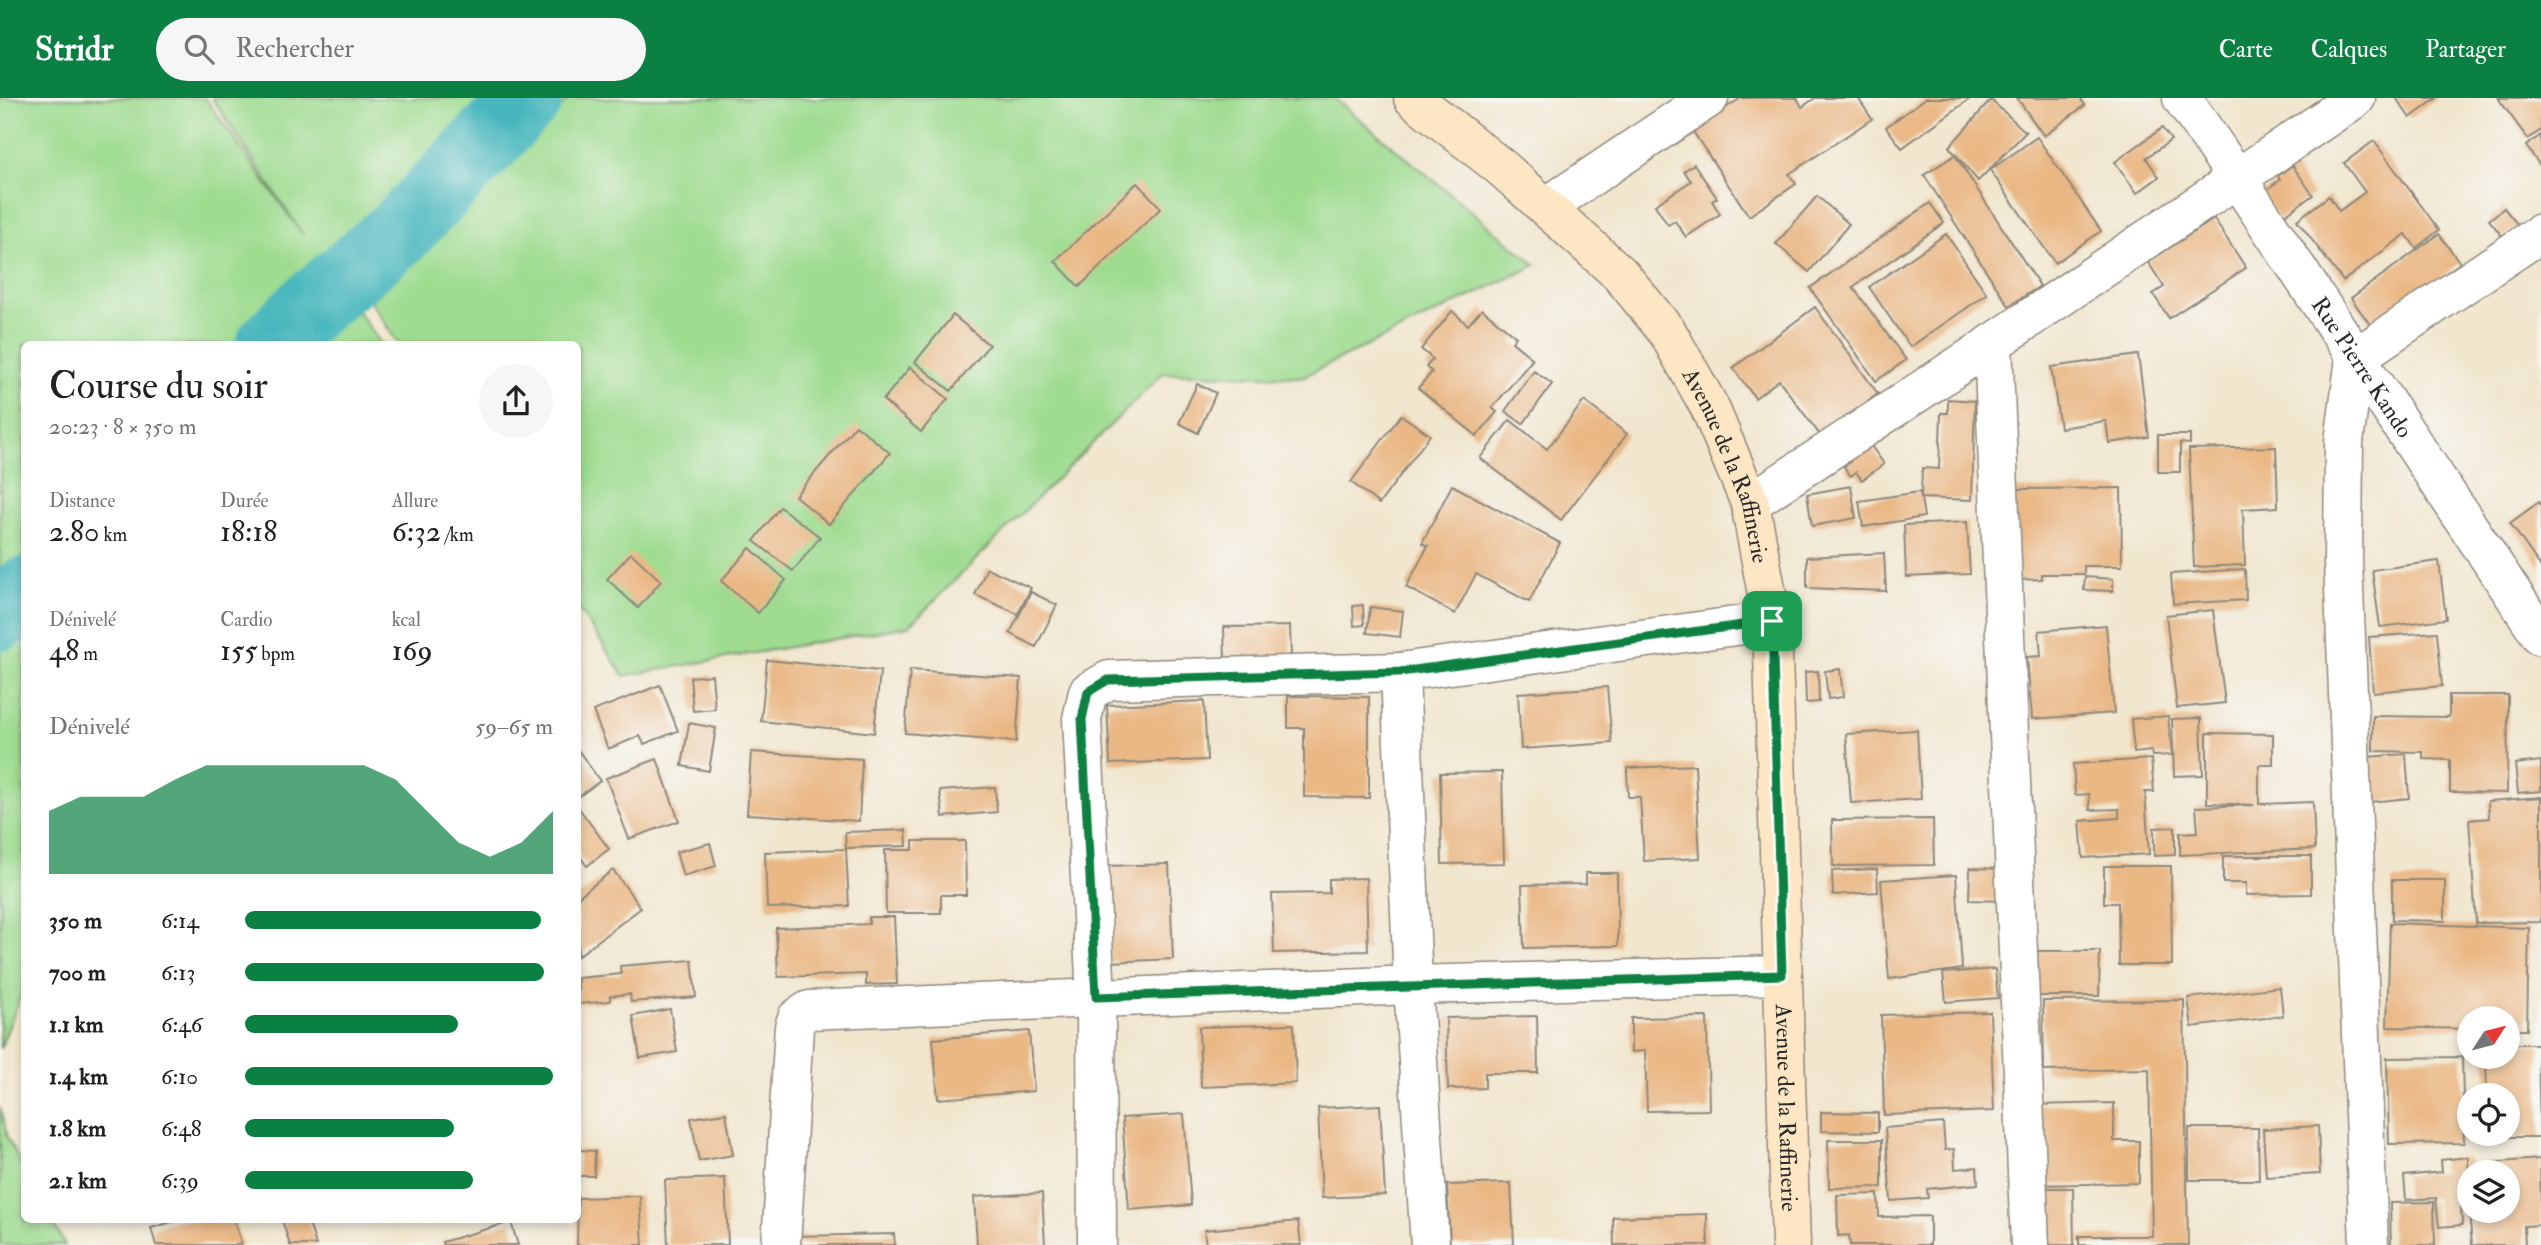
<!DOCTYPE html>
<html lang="fr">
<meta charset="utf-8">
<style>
:root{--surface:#fff;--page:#f6f6f6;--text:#202124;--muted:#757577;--accent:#0b8043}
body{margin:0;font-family:"IM FELL Double Pica",serif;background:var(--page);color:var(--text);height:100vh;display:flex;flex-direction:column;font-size:26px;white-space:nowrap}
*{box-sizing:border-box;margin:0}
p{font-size:23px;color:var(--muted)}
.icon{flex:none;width:38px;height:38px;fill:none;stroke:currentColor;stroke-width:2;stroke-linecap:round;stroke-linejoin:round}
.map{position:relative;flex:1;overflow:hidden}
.panel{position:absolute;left:21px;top:243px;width:560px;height:882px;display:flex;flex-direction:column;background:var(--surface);border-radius:10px;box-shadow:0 4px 10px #0003}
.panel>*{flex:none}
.needle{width:46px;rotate:54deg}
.buttons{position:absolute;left:2457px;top:908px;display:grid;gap:14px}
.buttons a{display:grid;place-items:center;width:63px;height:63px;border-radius:50%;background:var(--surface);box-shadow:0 4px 10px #0003;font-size:35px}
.pin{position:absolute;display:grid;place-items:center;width:60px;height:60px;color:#fff;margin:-30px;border-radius:14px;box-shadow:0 4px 10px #0006}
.round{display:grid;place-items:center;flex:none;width:74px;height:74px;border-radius:37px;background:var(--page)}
.headline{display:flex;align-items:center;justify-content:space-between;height:119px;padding:0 28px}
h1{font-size:38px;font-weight:600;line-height:52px}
.figures{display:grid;grid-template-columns:repeat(3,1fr);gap:10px;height:119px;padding:7px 28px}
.figures div{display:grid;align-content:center}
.figures b{font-size:30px;font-weight:600}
.figures small{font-size:19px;font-weight:400}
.figures p{font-size:19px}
.chart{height:196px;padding:14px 28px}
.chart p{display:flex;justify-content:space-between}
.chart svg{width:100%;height:126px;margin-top:7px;fill:var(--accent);opacity:.7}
ul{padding:0 28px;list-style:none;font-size:23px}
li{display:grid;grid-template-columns:112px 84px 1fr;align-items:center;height:52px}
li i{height:18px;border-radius:9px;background:var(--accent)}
header{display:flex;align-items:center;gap:42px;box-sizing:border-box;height:98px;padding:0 35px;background:var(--accent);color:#fff}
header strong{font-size:33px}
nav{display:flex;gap:38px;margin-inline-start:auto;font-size:24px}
.search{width:490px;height:63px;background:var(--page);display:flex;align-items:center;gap:18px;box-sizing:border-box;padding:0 24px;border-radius:38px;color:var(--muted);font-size:26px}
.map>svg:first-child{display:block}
</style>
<header>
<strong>Stridr</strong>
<div class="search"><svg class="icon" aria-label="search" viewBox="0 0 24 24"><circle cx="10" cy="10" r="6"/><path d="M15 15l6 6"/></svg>Rechercher</div>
<nav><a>Carte</a><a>Calques</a><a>Partager</a></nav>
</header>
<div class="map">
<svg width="2541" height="1147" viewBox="0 0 2541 1147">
<rect width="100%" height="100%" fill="#f6f6f2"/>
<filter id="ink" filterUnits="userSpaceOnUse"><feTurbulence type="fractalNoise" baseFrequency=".0143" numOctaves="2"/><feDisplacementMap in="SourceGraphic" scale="14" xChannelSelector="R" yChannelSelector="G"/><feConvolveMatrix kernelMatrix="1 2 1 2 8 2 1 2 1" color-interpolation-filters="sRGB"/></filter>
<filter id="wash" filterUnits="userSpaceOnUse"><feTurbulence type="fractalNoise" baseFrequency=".00686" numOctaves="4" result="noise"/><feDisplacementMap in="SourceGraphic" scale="28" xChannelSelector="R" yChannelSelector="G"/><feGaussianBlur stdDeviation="1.57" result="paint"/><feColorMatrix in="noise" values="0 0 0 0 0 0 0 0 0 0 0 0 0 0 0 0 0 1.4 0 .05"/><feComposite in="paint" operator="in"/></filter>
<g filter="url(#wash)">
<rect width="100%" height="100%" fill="#f1e6ce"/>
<g fill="#9fdc90" stroke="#65845e" stroke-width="2">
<polygon points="0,0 205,0 303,137 212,0 491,0 323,165 382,247 24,247 24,889 0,951"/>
<polygon points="570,0 1334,0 1536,167 1302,279 1163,275 909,528 624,578 578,510 578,247 399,247 370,203"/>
<polygon points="0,1009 7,1040 24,1072 24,1122 51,1122 65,1147 0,1147"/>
</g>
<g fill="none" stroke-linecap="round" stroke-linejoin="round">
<g stroke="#47b7bd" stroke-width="70">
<polyline points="271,247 306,212 400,133 528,0"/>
<polyline points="0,518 24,494"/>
</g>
</g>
<g id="blocks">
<g fill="#eab885">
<polygon points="1741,0 1797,0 1802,9 1815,0 1858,0 1872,21 1789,76 1796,86 1749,118 1692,32"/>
<polygon points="1926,0 1971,0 1902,50 1886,29"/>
<polygon points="2017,0 2080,0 2085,7 2044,38"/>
<polygon points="2396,0 2437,0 2410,20"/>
<polygon points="2498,0 2541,0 2541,32 2528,41"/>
<polygon points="1991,2 2026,34 1978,83 1949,49"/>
<polygon points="2162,30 2171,42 2146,60 2159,79 2137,95 2115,64"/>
<polygon points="2541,37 2541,69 2526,48"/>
<polygon points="2037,39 2101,133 2055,165 1990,72"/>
<polygon points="2374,43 2439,132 2416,150 2406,136 2343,183 2297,122 2329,98 2339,113 2365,94 2344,65"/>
<polygon points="1955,57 2040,188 2009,208 1924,77"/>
<polygon points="1694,66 1717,100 1712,103 1720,116 1686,139 1675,123 1668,127 1655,107 1691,83 1684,73"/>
<polygon points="2292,67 2313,97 2279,121 2262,95 2280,82 2278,78"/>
<polygon points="1137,85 1161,110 1079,189 1055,163"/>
<polygon points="1817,98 1849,126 1809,174 1776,146"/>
<polygon points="1930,105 1944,125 1853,189 1906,262 1876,283 1810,190"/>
<polygon points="2504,110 2518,127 2503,139 2489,122"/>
<polygon points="2214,121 2246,170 2169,220 2153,196 2164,189 2148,164"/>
<polygon points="1946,136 1987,196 1910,249 1869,189"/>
<polygon points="2439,136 2460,165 2372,229 2351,200"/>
<polygon points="1815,209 1878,296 1820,337 1779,282 1755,300 1733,270"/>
<polygon points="1482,211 1516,239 1512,244 1533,261 1492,310 1497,314 1477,338 1418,290 1432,274 1426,269 1433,261 1421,251 1452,213 1468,227"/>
<polygon points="953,217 989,247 951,293 915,264"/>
<polygon points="2138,257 2149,339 2109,345 2106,323 2060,330 2051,269"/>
<polygon points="910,269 948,301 921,334 883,302"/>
<polygon points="1534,273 1552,286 1523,326 1505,313"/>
<polygon points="1197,286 1216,295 1198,335 1179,325"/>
<polygon points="1948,301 1975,303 1972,402 1921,400 1922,370 1939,371 1941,315 1948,315"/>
<polygon points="1584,303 1627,336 1561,422 1480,360 1510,322 1547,351"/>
<polygon points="1401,317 1430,337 1379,406 1351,384"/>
<polygon points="856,327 890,355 829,426 795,398"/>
<polygon points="2158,337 2190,337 2190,346 2180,345 2180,374 2158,374"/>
<polygon points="1866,341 1884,366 1862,382 1856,374 1851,378 1844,369 1850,364 1845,357"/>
<polygon points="2276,349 2278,409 2243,411 2245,467 2194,469 2189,351"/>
<polygon points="1452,387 1560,445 1529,504 1476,476 1455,516 1406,489 1428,448 1422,445"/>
<polygon points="1851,388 1856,420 1812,428 1807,396"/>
<polygon points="2121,390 2122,468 2084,468 2084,476 2042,476 2042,481 2017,482 2015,391"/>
<polygon points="1920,394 1924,419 1863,429 1859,403"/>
<polygon points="2539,404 2541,407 2541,469 2510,425"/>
<polygon points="780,409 820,439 793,473 754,443"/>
<polygon points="1967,424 1970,476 1906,479 1904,427"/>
<polygon points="750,450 786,482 758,515 721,483"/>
<polygon points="631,455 661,483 638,510 607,481"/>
<polygon points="1884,455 1886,493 1807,490 1807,459"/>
<polygon points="2439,463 2446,521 2380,529 2372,472"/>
<polygon points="987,470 1031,490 1018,516 975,497"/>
<polygon points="2245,471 2246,502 2173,506 2171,476"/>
<polygon points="2085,479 2113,481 2113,493 2084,492"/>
<polygon points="1031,494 1057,507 1036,549 1010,535"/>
<polygon points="1363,507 1364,527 1354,528 1353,508"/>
<polygon points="1370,509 1403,513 1400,539 1367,535"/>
<polygon points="2213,512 2225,605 2177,610 2166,517"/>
<polygon points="2106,527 2114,615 2032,621 2027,559 2041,558 2039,533"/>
<polygon points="1290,528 1291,560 1225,562 1224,529"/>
<polygon points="2437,534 2442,588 2373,594 2369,539"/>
<polygon points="767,562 880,573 874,635 761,623"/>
<polygon points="1840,571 1843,599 1828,601 1825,573"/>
<polygon points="910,572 1021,580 1016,644 905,635"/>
<polygon points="1818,573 1819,604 1806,605 1805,574"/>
<polygon points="712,577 715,611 693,613 690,579"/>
<polygon points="660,587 678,633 644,646 640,638 608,651 593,613"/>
<polygon points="1607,589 1612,645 1521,651 1518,595"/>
<polygon points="2449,597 2508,597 2507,695 2450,694 2450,662 2423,661 2423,654 2373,653 2373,618 2449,619"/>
<polygon points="1288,598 1369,599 1369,700 1304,699 1304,630 1288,630"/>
<polygon points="1204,603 1207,662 1110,666 1107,607"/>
<polygon points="2168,618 2172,657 2152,658 2151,653 2134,655 2131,621"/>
<polygon points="2201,620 2203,677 2174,678 2172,621"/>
<polygon points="689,625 716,630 709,673 682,668"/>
<polygon points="1917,632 1921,701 1851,705 1846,636"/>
<polygon points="2207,635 2273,636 2273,667 2259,667 2259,706 2313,704 2315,751 2180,757 2180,735 2198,734 2196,709 2254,707 2207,705"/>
<polygon points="578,652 600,683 578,699"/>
<polygon points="751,654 862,661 859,723 747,716"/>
<polygon points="2406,656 2409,700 2370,704 2367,659"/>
<polygon points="657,661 679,723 629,741 606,680"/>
<polygon points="2151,661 2154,694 2145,694 2149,756 2083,760 2080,723 2119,720 2119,711 2090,712 2089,696 2075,697 2073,666"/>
<polygon points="2541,663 2541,693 2518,695 2515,666"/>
<polygon points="1695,667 1700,760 1644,763 1640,699 1628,699 1627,670"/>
<polygon points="1502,674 1504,765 1442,766 1440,675"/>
<polygon points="995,689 997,714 943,719 940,693"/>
<polygon points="2541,699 2541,824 2476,825 2469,722 2489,720 2488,703"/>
<polygon points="578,709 609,751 587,768 578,756"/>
<polygon points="1933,721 1934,767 1833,768 1832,722"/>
<polygon points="2175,729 2175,757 2154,758 2154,730"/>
<polygon points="906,732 907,748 846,750 845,734"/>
<polygon points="913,743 965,743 966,797 941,797 941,815 886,815 885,752 913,752"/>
<polygon points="710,745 716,768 683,778 676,754"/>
<polygon points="846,751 849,808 767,810 765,754"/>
<polygon points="2223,758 2311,758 2311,796 2246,797 2246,785 2223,785"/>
<polygon points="1169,766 1173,861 1110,864 1106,768"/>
<polygon points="2104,768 2171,768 2172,867 2119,867 2118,805 2104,805"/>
<polygon points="1970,770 2006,771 2005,803 1969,802"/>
<polygon points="1877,771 1878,794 1833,797 1832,773"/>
<polygon points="613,772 641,810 578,858 578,799"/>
<polygon points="1586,775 1617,775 1618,848 1524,850 1522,787 1586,786"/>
<polygon points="1956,777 1962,871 1889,881 1881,782"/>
<polygon points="1366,780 1368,853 1274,855 1272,796 1329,795 1329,781"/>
<polygon points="2392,782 2445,782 2445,823 2392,822"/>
<polygon points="869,819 894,819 897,886 866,887 866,876 778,879 776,830 869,826"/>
<polygon points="2390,825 2529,830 2527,932 2508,932 2508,920 2469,920 2469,931 2387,929"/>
<polygon points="2034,853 2100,853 2099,898 2034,898"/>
<polygon points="692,862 696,899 631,904 630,896 610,898 610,903 578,906 578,880 621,876 620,868"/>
<polygon points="1995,871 1998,900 1946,904 1943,875"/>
<polygon points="2280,889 2283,918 2192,929 2188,900"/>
<polygon points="2184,902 2188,1147 2079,1147 2079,1138 2152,1138 2149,971 2044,973 2043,903"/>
<polygon points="670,911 677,954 640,960 633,918"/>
<polygon points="1990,914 1994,1013 1884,1017 1881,917"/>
<polygon points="1537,918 1538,975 1485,975 1485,990 1448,991 1446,920"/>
<polygon points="1707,919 1709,1012 1647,1013 1645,953 1631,954 1631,920"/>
<polygon points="1294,926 1296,985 1201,989 1199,929"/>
<polygon points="1029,933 1034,993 938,1001 933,941"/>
<polygon points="2508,946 2538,946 2540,1039 2488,1039 2488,1036 2508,1036 2508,998 2487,998 2486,959 2508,959"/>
<polygon points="2462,959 2464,1045 2389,1046 2387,960"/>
<polygon points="2114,1005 2114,1043 2139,1043 2139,1085 2034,1087 2033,1007"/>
<polygon points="1380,1007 1385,1097 1322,1100 1318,1010"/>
<polygon points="1821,1014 1878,1015 1878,1034 1821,1033"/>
<polygon points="726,1015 733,1057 699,1063 691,1020"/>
<polygon points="1184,1016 1191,1107 1129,1112 1122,1020"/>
<polygon points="1943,1025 1945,1052 1954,1051 1955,1071 1977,1069 1978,1086 1927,1091 1928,1100 1891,1103 1885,1030"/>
<polygon points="2318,1028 2320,1076 2266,1079 2263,1031"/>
<polygon points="2189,1030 2258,1030 2259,1082 2189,1082"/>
<polygon points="1828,1042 1882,1042 1882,1089 1829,1090"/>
<polygon points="578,1052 595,1053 594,1078 578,1078"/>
<polygon points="2468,1059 2469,1104 2461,1105 2462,1127 2439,1129 2436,1100 2406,1102 2404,1078 2442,1074 2441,1062"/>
<polygon points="2540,1061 2541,1127 2524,1128 2525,1147 2472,1147 2469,1113 2508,1113 2508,1074 2488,1074 2487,1065"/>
<polygon points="725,1080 728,1147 668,1147 665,1082"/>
<polygon points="1511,1085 1514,1147 1450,1147 1447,1087"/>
<polygon points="2035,1090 2073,1090 2074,1147 2036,1147"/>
<polygon points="1042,1095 1045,1147 977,1147 974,1099"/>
<polygon points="1878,1096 1879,1119 1930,1118 1930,1147 1850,1147 1849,1137 1838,1138 1837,1097"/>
<polygon points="640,1098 643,1147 577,1147 578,1100"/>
<polygon points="2434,1104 2435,1147 2391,1147 2390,1105"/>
<polygon points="1707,1116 1708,1147 1614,1147 1613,1119"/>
<polygon points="179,1122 234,1122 242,1147 156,1147 151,1130"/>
<polygon points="282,1122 308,1122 316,1147 290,1147"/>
<polygon points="1298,1123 1301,1147 1206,1147 1204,1132"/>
<polygon points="511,1124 518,1147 443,1147 442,1144"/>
<polygon points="894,1136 895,1147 794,1147 794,1138"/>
</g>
</g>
</g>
<g filter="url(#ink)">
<use href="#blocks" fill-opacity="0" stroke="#8e887c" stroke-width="2"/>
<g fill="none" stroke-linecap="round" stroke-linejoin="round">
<defs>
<g id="street">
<path id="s1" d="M2182,0L2237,80L2541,538"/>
<polyline points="1546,109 1709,0"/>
<polyline points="1993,245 2030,1147"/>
<polyline points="1750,405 1993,245 2356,0"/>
<polyline points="781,1147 794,929 797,920 809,912 1413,887 1782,877"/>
<polyline points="1097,1147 1096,899 1082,621 1088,594 1109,582 1400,574"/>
<polyline points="1430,1147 1413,887 1400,574 1772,523"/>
<polyline points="2369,1147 2343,463 2344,344 2355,260 2541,135"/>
</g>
<g id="secondary">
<path id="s2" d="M1413,0L1503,71L1620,176L1668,235L1710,310L1750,405L1772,523L1791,1147"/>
</g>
</defs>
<use href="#street" stroke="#8e887c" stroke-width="41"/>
<use href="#secondary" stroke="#8e887c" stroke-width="41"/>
<use href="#street" stroke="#fff" stroke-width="38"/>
<use href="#secondary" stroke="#fce6c4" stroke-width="38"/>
</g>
</g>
<g fill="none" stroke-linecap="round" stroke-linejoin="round" filter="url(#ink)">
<defs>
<polygon id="route" points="1772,523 1782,877 1096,899 1082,621 1088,594 1108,582 1400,574"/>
</defs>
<use href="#route" stroke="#fff" stroke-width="14"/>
<use href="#route" stroke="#0b8043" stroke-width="9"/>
</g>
<g text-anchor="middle" stroke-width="5" stroke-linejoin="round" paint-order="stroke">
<g font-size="23" fill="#2b2b2b" stroke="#f6f6f2">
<text dy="8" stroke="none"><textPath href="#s1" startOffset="324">Rue Pierre Kando</textPath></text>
<text dy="8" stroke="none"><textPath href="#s2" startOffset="494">Avenue de la Raffinerie</textPath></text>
<text dy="8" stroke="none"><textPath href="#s2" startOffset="1144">Avenue de la Raffinerie</textPath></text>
</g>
</g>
</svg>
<div class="buttons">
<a><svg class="needle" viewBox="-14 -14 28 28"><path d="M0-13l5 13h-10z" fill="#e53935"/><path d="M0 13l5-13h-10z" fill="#757577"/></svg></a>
<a><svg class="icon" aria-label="locate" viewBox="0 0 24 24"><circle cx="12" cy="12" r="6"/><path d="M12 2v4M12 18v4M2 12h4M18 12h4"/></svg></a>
<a><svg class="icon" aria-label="layers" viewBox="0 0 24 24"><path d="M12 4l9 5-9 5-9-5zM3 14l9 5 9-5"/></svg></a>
</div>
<div class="pin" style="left:1772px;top:523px;background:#1e9e55"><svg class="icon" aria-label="arrive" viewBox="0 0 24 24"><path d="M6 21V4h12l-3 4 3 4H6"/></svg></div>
<section class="panel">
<div class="headline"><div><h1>Course du soir</h1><p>20:23 · 8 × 350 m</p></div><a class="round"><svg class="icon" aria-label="share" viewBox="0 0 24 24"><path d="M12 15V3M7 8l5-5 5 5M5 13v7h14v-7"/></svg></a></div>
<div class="figures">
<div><p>Distance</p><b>2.80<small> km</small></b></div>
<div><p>Durée</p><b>18:18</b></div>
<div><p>Allure</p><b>6:32<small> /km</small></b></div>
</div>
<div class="figures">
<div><p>Dénivelé</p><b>48<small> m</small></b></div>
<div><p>Cardio</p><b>155<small> bpm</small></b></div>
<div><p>kcal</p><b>169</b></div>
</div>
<div class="chart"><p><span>Dénivelé</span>59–65 m</p>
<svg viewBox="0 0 160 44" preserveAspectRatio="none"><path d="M0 44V22L10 17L20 17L30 17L40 11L50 6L60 6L70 6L80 6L90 6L100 6L110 11L120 22L130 33L140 38L150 33L160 22V44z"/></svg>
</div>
<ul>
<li><b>350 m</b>6:14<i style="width:96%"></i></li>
<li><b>700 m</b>6:13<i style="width:97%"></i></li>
<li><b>1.1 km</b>6:46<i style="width:69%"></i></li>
<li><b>1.4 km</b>6:10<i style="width:100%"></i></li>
<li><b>1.8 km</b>6:48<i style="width:68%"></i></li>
<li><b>2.1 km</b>6:39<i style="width:74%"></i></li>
</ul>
</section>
</div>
